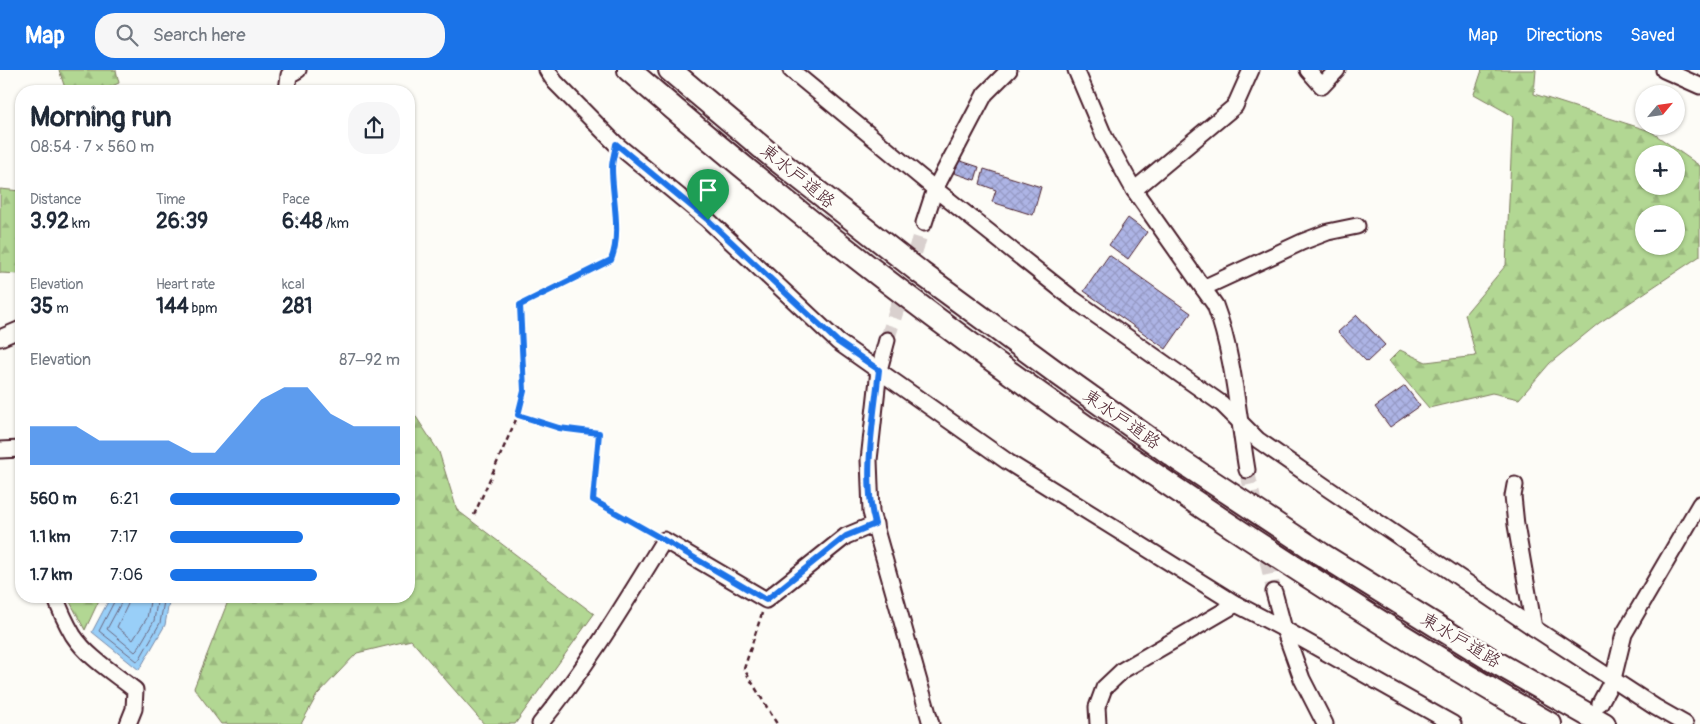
<!DOCTYPE html>
<meta charset="utf-8">
<style>
:root{--surface:#fff;--page:#f6f6f7;--text:#1f2937;--muted:#747a83;--accent:#1a73e8}
body{margin:0;font-family:Pangolin,"Klee One",sans-serif;background:var(--page);color:var(--text);height:100vh;display:flex;flex-direction:column;font-size:19px;white-space:nowrap}
*{box-sizing:border-box;margin:0}
p{font-size:16px;color:var(--muted)}
.icon{flex:none;width:28px;height:28px;fill:none;stroke:currentColor;stroke-width:2;stroke-linecap:round;stroke-linejoin:round}
.map{position:relative;flex:1;overflow:hidden}
.sheet{position:absolute;left:15px;top:15px;width:400px;height:518px;display:flex;flex-direction:column;background:var(--surface);border-radius:20px;box-shadow:0 1px 4px #0004}
.sheet>*{flex:none}
.needle{width:32px;rotate:61deg}
.controls{position:absolute;left:1635px;top:15px;display:grid;gap:10px}
.controls a{display:grid;place-items:center;width:50px;height:50px;border-radius:50%;background:var(--surface);box-shadow:0 1px 4px #0004;font-size:25px}
.pin{position:absolute;display:grid;place-items:center;width:42px;height:42px;color:#fff;margin:-51px -21px;border-radius:50% 50% 50% 0;rotate:-45deg;box-shadow:0 0 5px #0007}
.pin .icon{rotate:45deg}
.round{display:grid;place-items:center;flex:none;width:52px;height:52px;border-radius:20px;background:var(--page)}
.headline{display:flex;align-items:center;justify-content:space-between;height:85px;padding:0 15px}
h1{font-size:28px;font-weight:800;line-height:38px}
.stats{display:grid;grid-template-columns:repeat(3,1fr);gap:8px;height:85px;padding:5px 15px}
.stats div{display:grid;align-content:center}
.stats b{font-size:21px;font-weight:800}
.stats small{font-size:14px;font-weight:400}
.stats p{font-size:14px}
.chart{height:140px;padding:10px 15px}
.chart p{display:flex;justify-content:space-between}
.chart svg{width:100%;height:90px;margin-top:5px;fill:var(--accent);opacity:.7}
ul{padding:0 15px;list-style:none;font-size:16px}
li{display:grid;grid-template-columns:80px 60px 1fr;align-items:center;height:38px}
li i{height:12px;border-radius:6px;background:var(--accent)}
header{display:flex;align-items:center;gap:30px;box-sizing:border-box;height:70px;padding:0 25px;background:var(--accent);color:#fff}
header strong{font-size:24px}
nav{display:flex;gap:28px;margin-inline-start:auto;font-size:18px}
.search{width:350px;height:45px;background:var(--page);display:flex;align-items:center;gap:12px;box-sizing:border-box;padding:0 18px;border-radius:20px;color:var(--muted);font-size:19px}
.map>svg:first-child{display:block}
</style>
<header>
<strong>Map</strong>
<div class="search"><svg class="icon" aria-label="search" viewBox="0 0 24 24"><circle cx="10" cy="10" r="6"/><path d="M15 15l6 6"/></svg>Search here</div>
<nav><a>Map</a><a>Directions</a><a>Saved</a></nav>
</header>
<div class="map">
<svg width="1700" height="654" viewBox="0 0 1700 654">
<defs>
<pattern id="forest-firs" width="22" height="20" patternUnits="userSpaceOnUse" patternTransform="scale(1.25)"><rect width="22" height="20" fill="#b2d793"/><path d="M5 1l3.5 6h-7zM16 11l3.5 6h-7z" fill="#9bb87f"/></pattern>
<pattern id="building-cross-hatch" width="8" height="8" patternUnits="userSpaceOnUse" patternTransform="scale(1.25)"><rect width="8" height="8" fill="#adb4e5"/><path d="M0 0l8 8M0 8l8-8" fill="none" stroke="#969ac5"/></pattern>
</defs>
<rect width="100%" height="100%" fill="#fdfcf7"/>
<filter id="ink" filterUnits="userSpaceOnUse"><feTurbulence type="fractalNoise" baseFrequency=".02" numOctaves="2"/><feDisplacementMap in="SourceGraphic" scale="10" xChannelSelector="R" yChannelSelector="G"/><feConvolveMatrix kernelMatrix="1 2 1 2 8 2 1 2 1" color-interpolation-filters="sRGB"/></filter>
<g filter="url(#ink)">
<g fill="url(#forest-firs)" stroke="#7e7b5f" fill-rule="evenodd">
<polygon points="59,0 116,0 119,13 101,21 66,21"/>
<path d="M1482,0H1536L1534,24L1650,61L1700,96V186L1599,253L1550,293L1519,329L1492,323L1429,338L1389,291L1400,280L1426,292L1476,286L1465,244L1506,195L1513,46L1474,24ZM1644,84H1676V116H1644ZM1644,144H1676V176H1644Z"/>
<polygon points="0,119 21,121 21,204 0,203"/>
<polygon points="409,336 439,382 457,440 594,544 515,654 484,654 411,570 357,583 317,625 301,654 221,654 194,618 230,526 409,526"/>
<polygon points="69,526 101,526 85,560 69,530"/>
</g>
<polygon fill="#99cff8" stroke="#7989a6" points="111,526 170,526 165,555 139,600 92,562"/>
<g fill="none" stroke-linecap="round" stroke-linejoin="round">
<g stroke="#6a657d" stroke-width="1">
<polyline points="115,526 115,530 99,561 137,591 139,590 160,553 165,526"/>
<polyline points="122,526 121,533 107,559 135,582 137,580 154,551 158,526"/>
<polyline points="129,526 128,534 117,557 133,570 147,548 151,526"/>
</g>
</g>
<g fill="url(#building-cross-hatch)" stroke="#4a1f2b">
<polygon points="958,90 979,97 975,110 954,103"/>
<polygon points="984,99 1041,117 1033,145 992,132 996,120 980,114"/>
<polygon points="1128,148 1147,162 1128,189 1109,175"/>
<polygon points="1109,185 1191,243 1166,279 1084,221"/>
<polygon points="1357,245 1385,275 1367,292 1338,262"/>
<polygon points="1405,316 1420,336 1390,357 1375,337"/>
</g>
<g fill="none" stroke-linecap="round" stroke-linejoin="round">
<g stroke="#d9d0ce" stroke-width="15" stroke-dasharray="15 8" stroke-linecap="butt">
<polyline points="887,270 924,153"/>
<polyline points="1247,400 1274,522"/>
</g>
<defs>
<g id="minor">
<polyline points="547,0 555,12 616,74 708,150 838,272 1008,392 1236,534 1284,559 1453,654"/>
<polyline points="791,0 935,119 1073,229 1222,334 1258,370 1330,420 1534,558 1655,637 1685,654"/>
<path d="M1076,0L1104,66L1134,120L1215,235C1234,285 1238,347 1247,400"/>
<polyline points="1308,0 1322,16 1337,0"/>
<polyline points="1664,0 1700,16"/>
<polyline points="287,21 289,5 298,0"/>
<polyline points="1134,120 1235,36 1251,0"/>
<polyline points="924,153 935,119 985,24 1009,0"/>
<polyline points="1203,218 1302,172 1328,162 1357,156"/>
<polyline points="0,268 21,259"/>
<polyline points="887,270 879,300 869,390 871,442 931,654"/>
<polyline points="0,380 21,379"/>
<polyline points="1515,415 1513,426 1516,455 1534,558"/>
<polyline points="1274,522 1284,559 1302,609 1325,654"/>
<path d="M55,526C60,540 66,553 73,565C88,588 114,603 135,620L134,639L128,654"/>
<polyline points="1600,633 1613,609 1624,564 1700,434"/>
<path d="M540,654C587,597 625,533 664,470L766,530L846,466L875,454"/>
<polyline points="1098,654 1097,637 1104,618 1123,600 1236,534"/>
</g>
<g id="highway">
<path d="M629,0C819,166 1021,317 1231,456C1336,525 1441,592 1550,654"/>
<polyline points="670,0 772,86 921,203 1053,300 1179,390 1321,484 1490,589 1604,654"/>
</g>
</defs>
<use href="#minor" stroke="#4a1f2b" stroke-width="19"/>
<use href="#highway" stroke="#4a1f2b" stroke-width="26"/>
<g stroke="#4a1f2b" stroke-width="2.5" stroke-dasharray="5 4" stroke-linecap="butt">
<polyline points="519,345 559,358 599,363 593,430 651,463"/>
<path d="M474,445L518,345L524,321L520,235L611,190C624,159 608,123 613,91"/>
<polyline points="762,543 744,599 777,654"/>
</g>
<use href="#minor" stroke="#fdfcf7" stroke-width="15"/>
<use href="#highway" stroke="#fdfcf7" stroke-width="22"/>
</g>
</g>
<g fill="none" stroke-linecap="round" stroke-linejoin="round" filter="url(#ink)">
<defs>
<path id="route" d="M616,74L708,150L838,272L879,300C874,347 862,409 875,454L846,466L766,530L664,470L593,430L599,363L559,358L518,345L524,321L520,235L611,190C622,164 612,126 612,98C612,90 615,82 616,74Z"/>
</defs>
<use href="#route" stroke="#fff" stroke-width="10"/>
<use href="#route" stroke="#1a73e8" stroke-width="6"/>
</g>
<g text-anchor="middle" stroke-width="5" stroke-linejoin="round" paint-order="stroke">
<g font-size="18" fill="#4a1f2b" stroke="#fdfcf7">
<text transform="translate(798 106) rotate(39)" y="6">東水戸道路</text>
<text transform="translate(1122 349) rotate(35)" y="6">東水戸道路</text>
<text transform="translate(1461 570) rotate(31)" y="6">東水戸道路</text>
</g>
</g>
</svg>
<div class="controls">
<a><svg class="needle" viewBox="-14 -14 28 28"><path d="M0-13l5 13h-10z" fill="#e53935"/><path d="M0 13l5-13h-10z" fill="#747a83"/></svg></a>
<a>+</a>
<a>−</a>
</div>
<div class="pin" style="left:708px;top:150px;background:#1e9e55"><svg class="icon" aria-label="arrive" viewBox="0 0 24 24"><path d="M6 21V4h12l-3 4 3 4H6"/></svg></div>
<section class="sheet">
<div class="headline"><div><h1>Morning run</h1><p>08:54 · 7 × 560 m</p></div><a class="round"><svg class="icon" aria-label="share" viewBox="0 0 24 24"><path d="M12 15V3M7 8l5-5 5 5M5 13v7h14v-7"/></svg></a></div>
<div class="stats">
<div><p>Distance</p><b>3.92<small> km</small></b></div>
<div><p>Time</p><b>26:39</b></div>
<div><p>Pace</p><b>6:48<small> /km</small></b></div>
</div>
<div class="stats">
<div><p>Elevation</p><b>35<small> m</small></b></div>
<div><p>Heart rate</p><b>144<small> bpm</small></b></div>
<div><p>kcal</p><b>281</b></div>
</div>
<div class="chart"><p><span>Elevation</span>87–92 m</p>
<svg viewBox="0 0 160 44" preserveAspectRatio="none"><path d="M0 44V25L10 25L20 25L30 32L40 32L50 32L60 32L70 38L80 38L90 25L100 12L110 6L120 6L130 19L140 25L150 25L160 25V44z"/></svg>
</div>
<ul>
<li><b>560 m</b>6:21<i style="width:100%"></i></li>
<li><b>1.1 km</b>7:17<i style="width:58%"></i></li>
<li><b>1.7 km</b>7:06<i style="width:64%"></i></li>
</ul>
</section>
</div>
